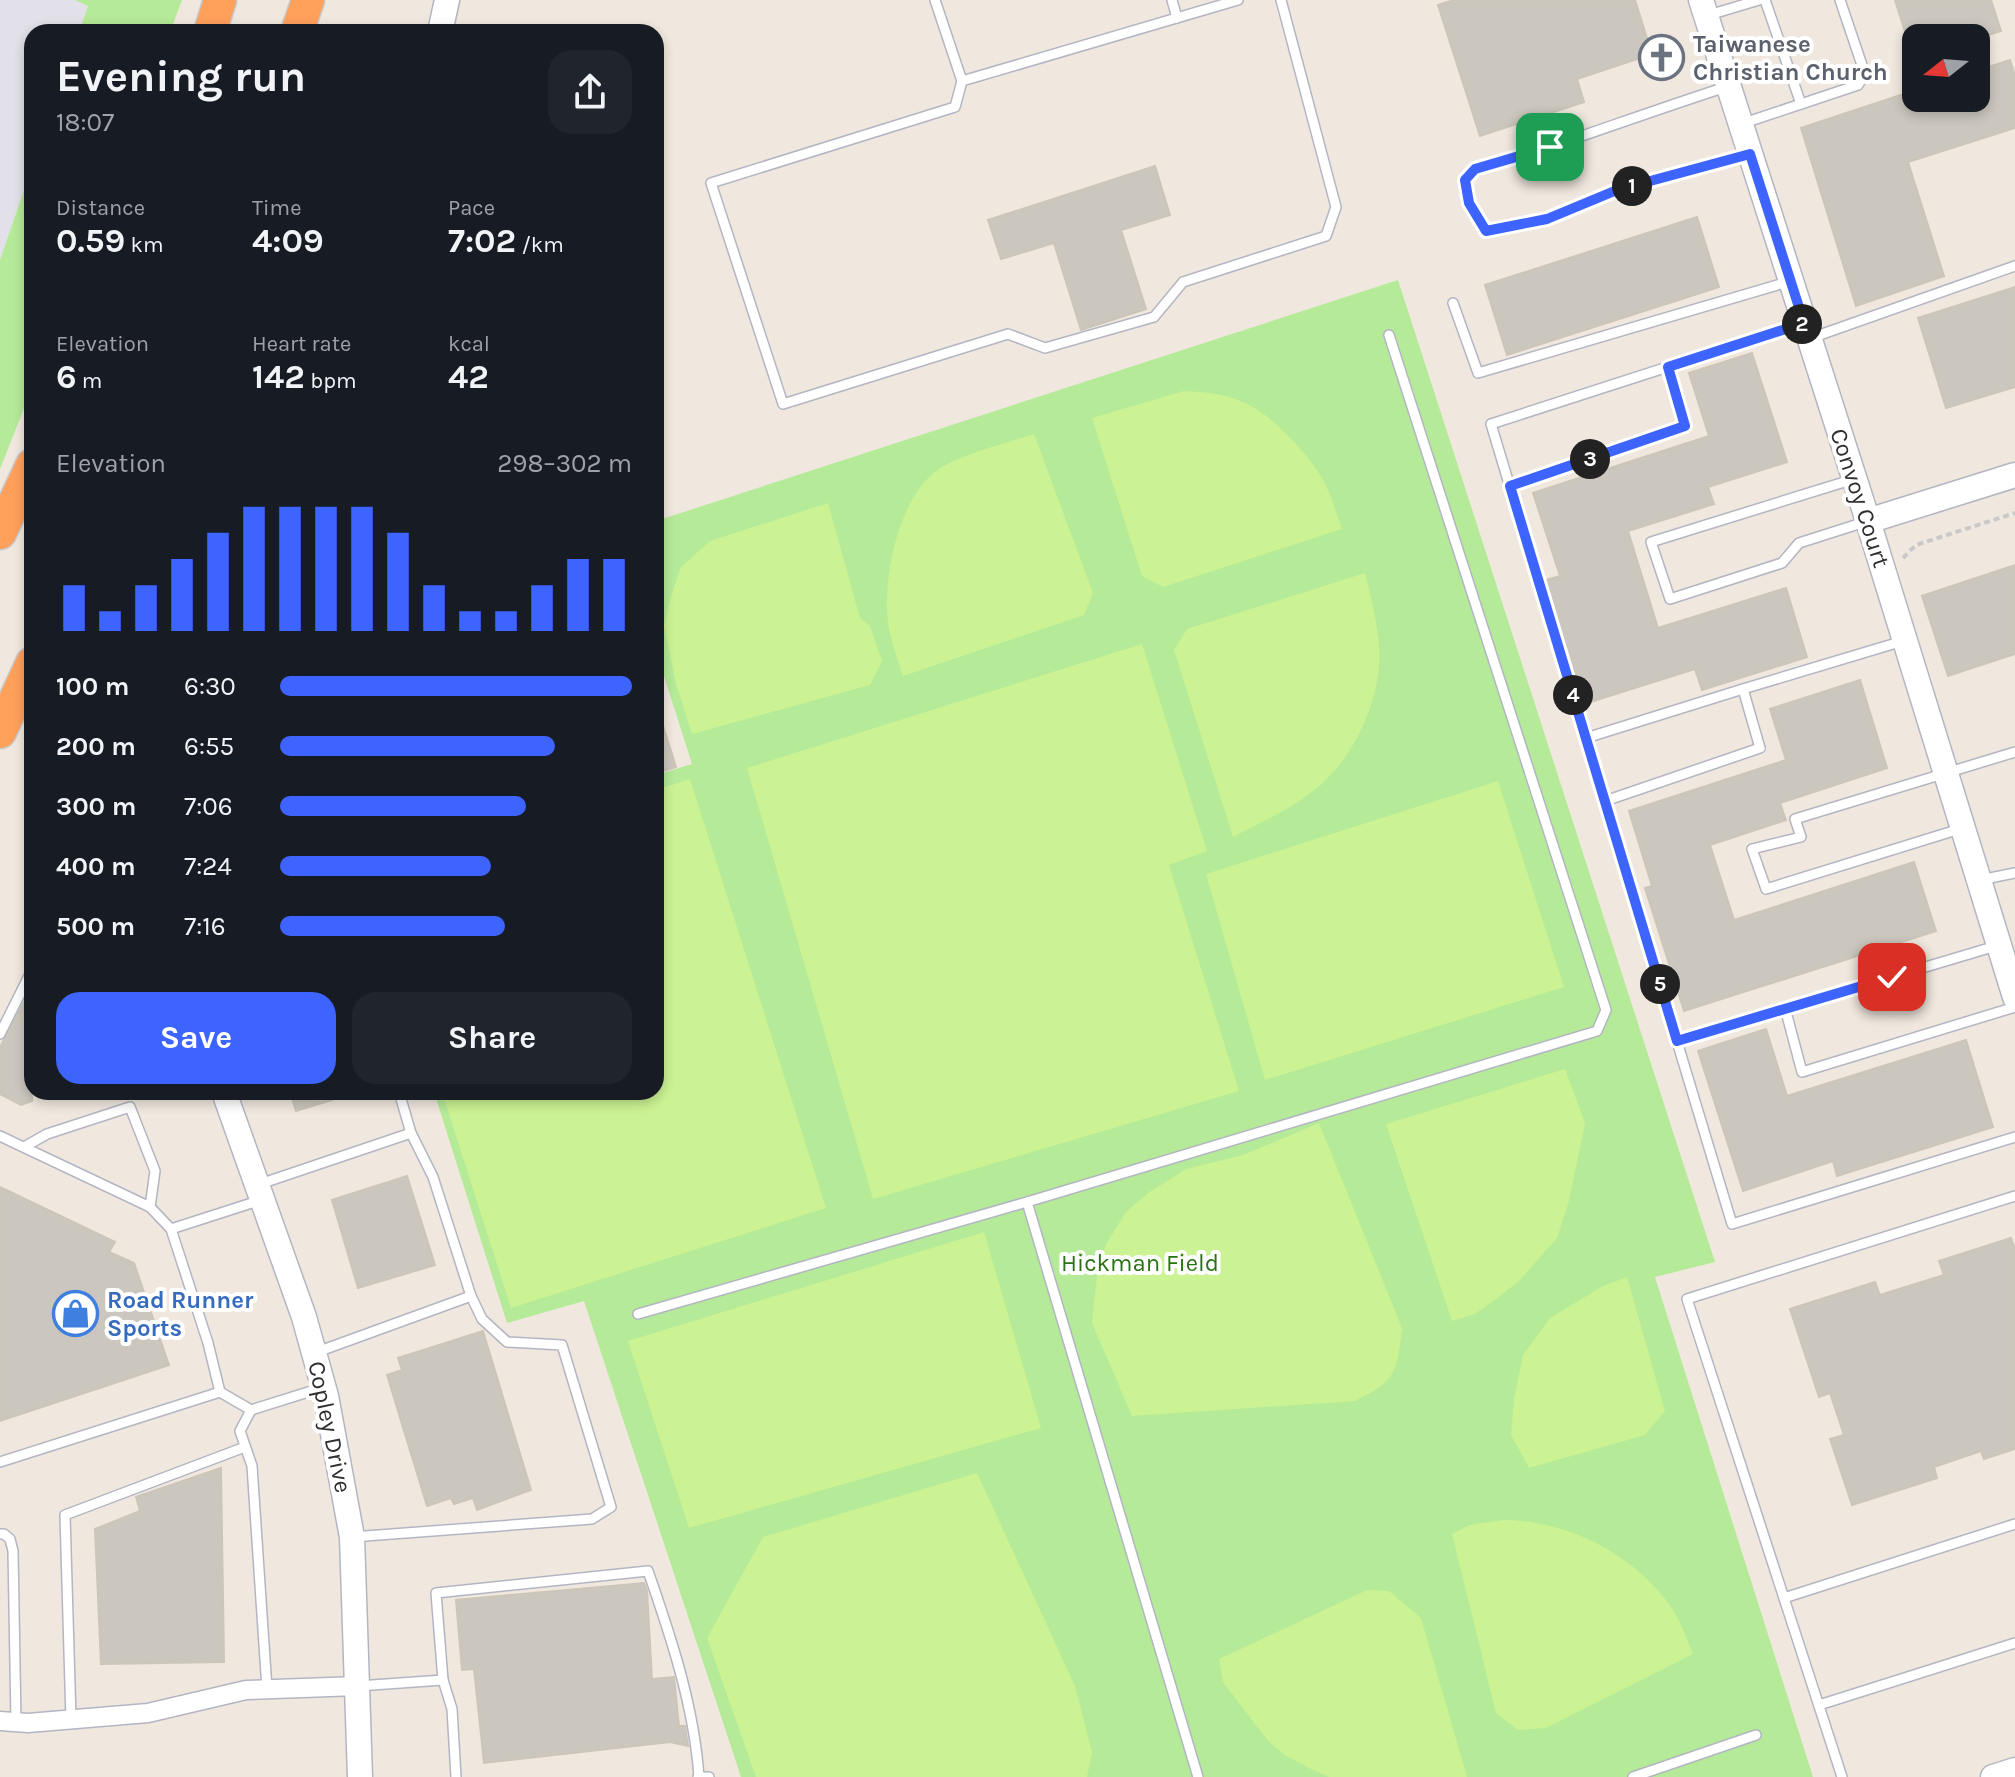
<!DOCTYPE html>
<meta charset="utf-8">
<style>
:root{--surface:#171b24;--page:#20242c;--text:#f1f3f6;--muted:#9ea1a6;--accent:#3d64ff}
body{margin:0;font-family:Karla,sans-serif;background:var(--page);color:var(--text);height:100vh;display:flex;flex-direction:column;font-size:30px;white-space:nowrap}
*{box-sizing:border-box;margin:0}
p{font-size:26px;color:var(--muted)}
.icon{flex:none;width:44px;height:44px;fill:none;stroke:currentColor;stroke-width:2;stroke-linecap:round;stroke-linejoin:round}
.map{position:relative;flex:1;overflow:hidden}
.details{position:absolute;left:24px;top:24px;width:640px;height:1076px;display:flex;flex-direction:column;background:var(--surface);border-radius:24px;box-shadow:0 4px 12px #0003}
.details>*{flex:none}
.needle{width:52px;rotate:253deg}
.controls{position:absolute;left:1902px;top:24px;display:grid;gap:16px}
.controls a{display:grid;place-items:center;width:88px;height:88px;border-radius:16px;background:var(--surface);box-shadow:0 4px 12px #0003;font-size:40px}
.pin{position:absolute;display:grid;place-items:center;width:68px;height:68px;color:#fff;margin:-34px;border-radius:16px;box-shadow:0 4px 12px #0006}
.km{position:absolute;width:40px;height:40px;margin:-20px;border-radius:50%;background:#222;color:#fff;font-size:22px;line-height:40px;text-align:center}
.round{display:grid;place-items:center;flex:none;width:84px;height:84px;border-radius:24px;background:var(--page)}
.headline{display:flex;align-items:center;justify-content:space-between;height:136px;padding:0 32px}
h1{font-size:44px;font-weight:700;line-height:60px}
.stats{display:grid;grid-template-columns:repeat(3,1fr);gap:12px;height:136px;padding:8px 32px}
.stats div{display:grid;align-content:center}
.stats b{font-size:34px;font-weight:700}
.stats small{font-size:22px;font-weight:400}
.stats p{font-size:22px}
.chart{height:224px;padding:16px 32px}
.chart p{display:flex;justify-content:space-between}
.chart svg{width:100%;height:144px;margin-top:8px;stroke:var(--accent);stroke-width:6}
.button{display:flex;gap:16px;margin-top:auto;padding:16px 32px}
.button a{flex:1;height:92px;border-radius:24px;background:var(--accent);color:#fff;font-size:32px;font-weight:700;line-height:92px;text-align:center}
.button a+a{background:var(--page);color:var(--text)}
ul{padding:0 32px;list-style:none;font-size:26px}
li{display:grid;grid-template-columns:128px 96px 1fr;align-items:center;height:60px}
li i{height:20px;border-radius:10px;background:var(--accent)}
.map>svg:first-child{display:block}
</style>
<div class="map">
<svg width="2015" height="1777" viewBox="0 0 2015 1777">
<rect width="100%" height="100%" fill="#f0e8df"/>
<polygon fill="#e2e0e8" points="0,0 75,0 88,6 79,32 32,32 32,167 0,260"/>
<g fill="#b5ea98">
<polygon points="75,0 182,0 170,32 79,32 88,6"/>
<polygon points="32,167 32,388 0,469 0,260"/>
<polygon points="1398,280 1715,1262 1655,1277 1813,1777 741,1777 584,1301 507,1323 434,1092 656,1092 656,775 692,764 656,651 656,521"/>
</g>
<g fill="#cbf293">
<path d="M1184,391C1206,392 1226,394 1245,403C1273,415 1315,460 1327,488C1333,501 1337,515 1342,529L1163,587L1142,576L1092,418Z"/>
<path d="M1034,434L1093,593L1084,615L903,676C897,659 891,641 888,623C882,578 899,492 942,467C969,452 1004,444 1034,434Z"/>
<polygon points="828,503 860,618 870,626 882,661 870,685 692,734 676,684 664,626 671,596 681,567 710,541"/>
<path d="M1365,573C1371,597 1377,621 1379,645C1383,700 1352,764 1308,795C1285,812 1258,824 1233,837L1174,650L1187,629Z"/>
<polygon points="1142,644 1207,851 1169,865 1239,1091 873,1199 747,768"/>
<polygon points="690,779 826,1208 511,1308 442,1092 656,1092 656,790"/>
<polygon points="1498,781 1564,987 1265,1080 1206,874"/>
<polygon points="1565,1069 1585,1123 1569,1201 1557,1238 1520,1280 1499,1297 1475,1314 1452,1321 1386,1124"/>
<path d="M1319,1123L1402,1328C1397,1372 1396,1382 1355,1401L1132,1416L1092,1323L1097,1275L1106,1244L1126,1212L1148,1193L1186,1169L1243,1155Z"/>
<polygon points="984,1232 1041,1428 689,1528 628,1341"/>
<polygon points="1627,1277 1665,1411 1645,1435 1529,1468 1511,1435 1514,1399 1523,1355 1550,1318 1603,1286"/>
<polygon points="977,1473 1075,1686 1092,1752 1087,1777 756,1777 707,1638 763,1537"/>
<path d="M1503,1520C1567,1520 1631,1553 1669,1604C1680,1619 1686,1637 1693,1654L1546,1728L1518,1730L1496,1713L1452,1534L1470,1525Z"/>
<polygon points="1367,1590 1389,1591 1421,1618 1467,1777 1329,1777 1309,1768 1285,1755 1268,1741 1223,1682 1219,1659"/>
</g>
<g fill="#cbc7be" stroke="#ccc5b8" stroke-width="2">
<polygon points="1454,0 1635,0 1652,54 1577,79 1584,102 1480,136 1438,5"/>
<polygon points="1895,0 1991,0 2001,31 1978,38 1907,38"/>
<polygon points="2010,60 2015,76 2015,128 1908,162 1944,276 1856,306 1801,128 1916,90 1916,98 1976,98 1976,71"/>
<polygon points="1155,166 1170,215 1121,230 1146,309 1081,330 1054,243 1001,259 988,220"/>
<polygon points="1697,217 1719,287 1507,355 1485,285"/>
<polygon points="2015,287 2015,387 1946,408 1918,318"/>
<polygon points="1752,353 1787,462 1708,487 1714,504 1628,531 1658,628 1786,588 1807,657 1702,690 1695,669 1584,704 1546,580 1560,576 1533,493 1709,436 1689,373"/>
<polygon points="2015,565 2015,654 1948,676 1922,596"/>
<polygon points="1860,680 1887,768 1780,803 1786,820 1710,845 1734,920 1914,862 1936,931 1684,1011 1645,888 1652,886 1629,811 1786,760 1770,709"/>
<polygon points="660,716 676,767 656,773 656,717"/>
<polygon points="32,988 32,1101 21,1105 0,1094 0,1047"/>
<polygon points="1766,1029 1787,1096 1966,1040 1993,1127 1837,1176 1833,1161 1743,1191 1698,1051"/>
<polygon points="290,1092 344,1092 345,1096 296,1111"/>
<polygon points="407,1176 435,1265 358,1288 332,1200"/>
<polygon points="0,1187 115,1242 109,1252 134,1263 169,1365 0,1421"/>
<polygon points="2011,1238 2015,1250 2015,1449 1984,1459 1981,1451 1934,1467 1937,1478 1852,1505 1830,1439 1844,1435 1830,1393 1819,1397 1790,1309 1875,1282 1880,1295 1944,1275 1939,1261"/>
<polygon points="483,1331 531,1490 477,1510 473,1498 454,1504 451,1498 427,1506 387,1375 402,1370 398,1358"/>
<polygon points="221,1468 224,1662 101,1664 95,1529 140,1511 136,1497"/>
<polygon points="644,1583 647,1591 652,1679 674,1677 679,1726 685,1726 688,1746 670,1742 484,1763 474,1669 462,1670 456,1600"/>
</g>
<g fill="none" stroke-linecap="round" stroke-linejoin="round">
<defs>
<g id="lane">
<polyline points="935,0 962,81 1238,0"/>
<polyline points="1172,0 1177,18"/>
<polyline points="1765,0 1801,104"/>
<polyline points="1709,15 1759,0"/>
<polyline points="962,81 955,107 711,183 783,404 1008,334 1045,348 1154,317 1183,282 1326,236 1336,207 1281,0"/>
<path d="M1726,87C1667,106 1609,127 1550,147C1523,157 1485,159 1465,180L1469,203L1486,231L1547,219L1617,190L1749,154"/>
<polyline points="1744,123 1858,85 1865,74 1840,0"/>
<polyline points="1453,303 1478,373 1791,281"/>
<polyline points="1804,323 1491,424 1732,1224 2015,1137"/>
<polyline points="1811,338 2015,266"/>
<polyline points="1854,479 1651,542 1670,599 1782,563 1799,543 1868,521"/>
<polyline points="1510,486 1685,426 1668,367"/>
<polyline points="1586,738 1743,689"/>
<polyline points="1605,801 1760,748 1743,689 1903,641"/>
<polyline points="1963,828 1766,889 1752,849 1801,837 1795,819 2015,752"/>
<polyline points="1980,880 2015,873"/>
<polyline points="1785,1008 1802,1072 2015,1007"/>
<polyline points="0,1034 32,970"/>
<polyline points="1677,1041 1996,946"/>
<polyline points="0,1136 150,1207 171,1229"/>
<polyline points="24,1147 47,1134 130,1107 155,1171 150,1207"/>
<polyline points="260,1184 411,1133"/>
<polyline points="638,1314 1027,1202"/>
<polyline points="317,1352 471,1296"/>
<polyline points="220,1392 208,1343 171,1229 261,1200"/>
<polyline points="251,1410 240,1431 252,1466 267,1689"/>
<polyline points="0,1462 220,1392 251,1410 321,1388"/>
<polyline points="0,1534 4,1534 10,1539 13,1551 16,1722"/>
<polyline points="352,1537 592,1519 611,1507 562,1345 507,1342 482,1319 471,1296 433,1177 411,1133 399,1092"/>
<polyline points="1784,1598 2015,1524"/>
<path d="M443,1680L436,1593L648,1571C671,1637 694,1706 699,1777"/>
<polyline points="358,1686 443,1680 452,1709 456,1777"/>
<polyline points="1819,1705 2015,1643"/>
<polyline points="71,1719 65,1515 245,1447"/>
<polyline points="698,1777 709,1777"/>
<polyline points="1198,1777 1027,1202 1597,1031 1606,1010 1389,335"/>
<polyline points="1633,1777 1756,1735"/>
<polyline points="1842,1777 1687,1299 2015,1196"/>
</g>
<polyline id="street" points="0,1721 28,1723 148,1713 246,1690 358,1686"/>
<g id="secondary">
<polyline points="1701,0 1868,521 2015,997"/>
<polyline points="440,32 447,0"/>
<polyline points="1868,521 2015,475"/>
<polyline points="224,1092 304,1317 326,1396 352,1537 360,1777"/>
<polyline points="1993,1777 2015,1770"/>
</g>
<g id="highway">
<polyline points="210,32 220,0"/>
<polyline points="297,32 308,0"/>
<polyline points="0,533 32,465"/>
<polyline points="0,732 32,663"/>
</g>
</defs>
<use href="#lane" stroke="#b3b6c2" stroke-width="12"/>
<use href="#street" stroke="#b3b6c2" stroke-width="21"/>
<use href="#secondary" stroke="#b3b6c2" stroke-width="27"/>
<use href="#highway" stroke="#c9c9c9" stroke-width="35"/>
<polyline stroke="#c9c9c9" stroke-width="4" stroke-dasharray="6 4" stroke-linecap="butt" points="1903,558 1916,545 2015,513"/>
<use href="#lane" stroke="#fff" stroke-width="9"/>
<use href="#street" stroke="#fff" stroke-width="18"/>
<use href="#secondary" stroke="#fff" stroke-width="24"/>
<use href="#highway" stroke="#ffa05b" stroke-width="32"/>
</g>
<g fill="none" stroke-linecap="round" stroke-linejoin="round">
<defs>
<polyline id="route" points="1550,147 1475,169 1465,180 1469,203 1486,231 1547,219 1617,190 1750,154 1804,323 1668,367 1685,426 1510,486 1677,1041 1892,977"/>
</defs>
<use href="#route" stroke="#fff" stroke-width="16"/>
<use href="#route" stroke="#3d64ff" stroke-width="10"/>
</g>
<defs>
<symbol id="church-ring" viewBox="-11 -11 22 22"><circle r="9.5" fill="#fff" stroke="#6b7280" stroke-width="1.5"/><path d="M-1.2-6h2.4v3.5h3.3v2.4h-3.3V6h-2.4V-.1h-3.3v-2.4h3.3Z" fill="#6b7280"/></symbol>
<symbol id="shop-ring" viewBox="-11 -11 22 22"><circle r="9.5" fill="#fff" stroke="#3f7fe0" stroke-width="1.5"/><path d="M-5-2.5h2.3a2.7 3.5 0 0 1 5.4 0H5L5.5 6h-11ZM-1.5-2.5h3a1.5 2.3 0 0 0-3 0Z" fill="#3f7fe0"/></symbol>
</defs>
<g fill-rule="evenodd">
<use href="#church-ring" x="1636" y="32" width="51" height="51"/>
<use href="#shop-ring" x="50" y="1288" width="51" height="51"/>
</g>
<g text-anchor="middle" stroke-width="8" stroke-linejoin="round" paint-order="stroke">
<g font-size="24" font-weight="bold" fill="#5b616d" stroke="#fff" text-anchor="start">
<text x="1693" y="52">Taiwanese<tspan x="1693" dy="28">Christian Church</tspan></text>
</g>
<g font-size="24" fill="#2e2e2e" stroke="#fff">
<text transform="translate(1860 498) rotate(72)" y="8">Convoy Court</text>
<text transform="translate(330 1427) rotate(78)" y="8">Copley Drive</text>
</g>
<g font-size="24" fill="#2a7315" stroke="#fff">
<text x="1140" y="1271">Hickman Field</text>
</g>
<g font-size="24" font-weight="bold" fill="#366cbe" stroke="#fff" text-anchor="start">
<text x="107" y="1308">Road Runner<tspan x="107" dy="28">Sports</tspan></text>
</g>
</g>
</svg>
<div class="controls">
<a><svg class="needle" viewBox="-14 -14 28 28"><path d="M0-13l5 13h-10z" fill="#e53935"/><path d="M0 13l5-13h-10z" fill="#9ea1a6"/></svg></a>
</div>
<div class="pin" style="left:1550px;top:147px;background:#1e9e55"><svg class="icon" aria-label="arrive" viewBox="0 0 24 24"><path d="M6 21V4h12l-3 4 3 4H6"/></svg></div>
<div class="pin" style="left:1892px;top:977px;background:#d93025"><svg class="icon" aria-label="check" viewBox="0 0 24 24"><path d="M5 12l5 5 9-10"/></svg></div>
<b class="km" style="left:1632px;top:186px">1</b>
<b class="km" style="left:1802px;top:324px">2</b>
<b class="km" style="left:1590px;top:459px">3</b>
<b class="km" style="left:1573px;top:695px">4</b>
<b class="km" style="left:1660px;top:984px">5</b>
<section class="details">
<div class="headline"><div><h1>Evening run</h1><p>18:07</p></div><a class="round"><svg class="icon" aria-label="share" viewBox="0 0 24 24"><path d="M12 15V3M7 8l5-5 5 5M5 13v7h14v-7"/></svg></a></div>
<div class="stats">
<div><p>Distance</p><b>0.59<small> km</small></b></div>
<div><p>Time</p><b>4:09</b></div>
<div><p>Pace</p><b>7:02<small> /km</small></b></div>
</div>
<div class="stats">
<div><p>Elevation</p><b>6<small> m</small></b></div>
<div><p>Heart rate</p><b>142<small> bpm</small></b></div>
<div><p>kcal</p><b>42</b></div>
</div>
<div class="chart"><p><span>Elevation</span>298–302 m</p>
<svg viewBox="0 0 160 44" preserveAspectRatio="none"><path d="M5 44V30M15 44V38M25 44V30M35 44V22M45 44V14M55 44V6M65 44V6M75 44V6M85 44V6M95 44V14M105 44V30M115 44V38M125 44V38M135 44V30M145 44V22M155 44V22"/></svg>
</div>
<ul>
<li><b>100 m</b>6:30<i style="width:100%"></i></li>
<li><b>200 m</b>6:55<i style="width:78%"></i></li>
<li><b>300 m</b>7:06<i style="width:70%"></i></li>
<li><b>400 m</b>7:24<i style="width:60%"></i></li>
<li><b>500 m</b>7:16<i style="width:64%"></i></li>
</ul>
<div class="button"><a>Save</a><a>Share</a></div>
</section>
</div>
